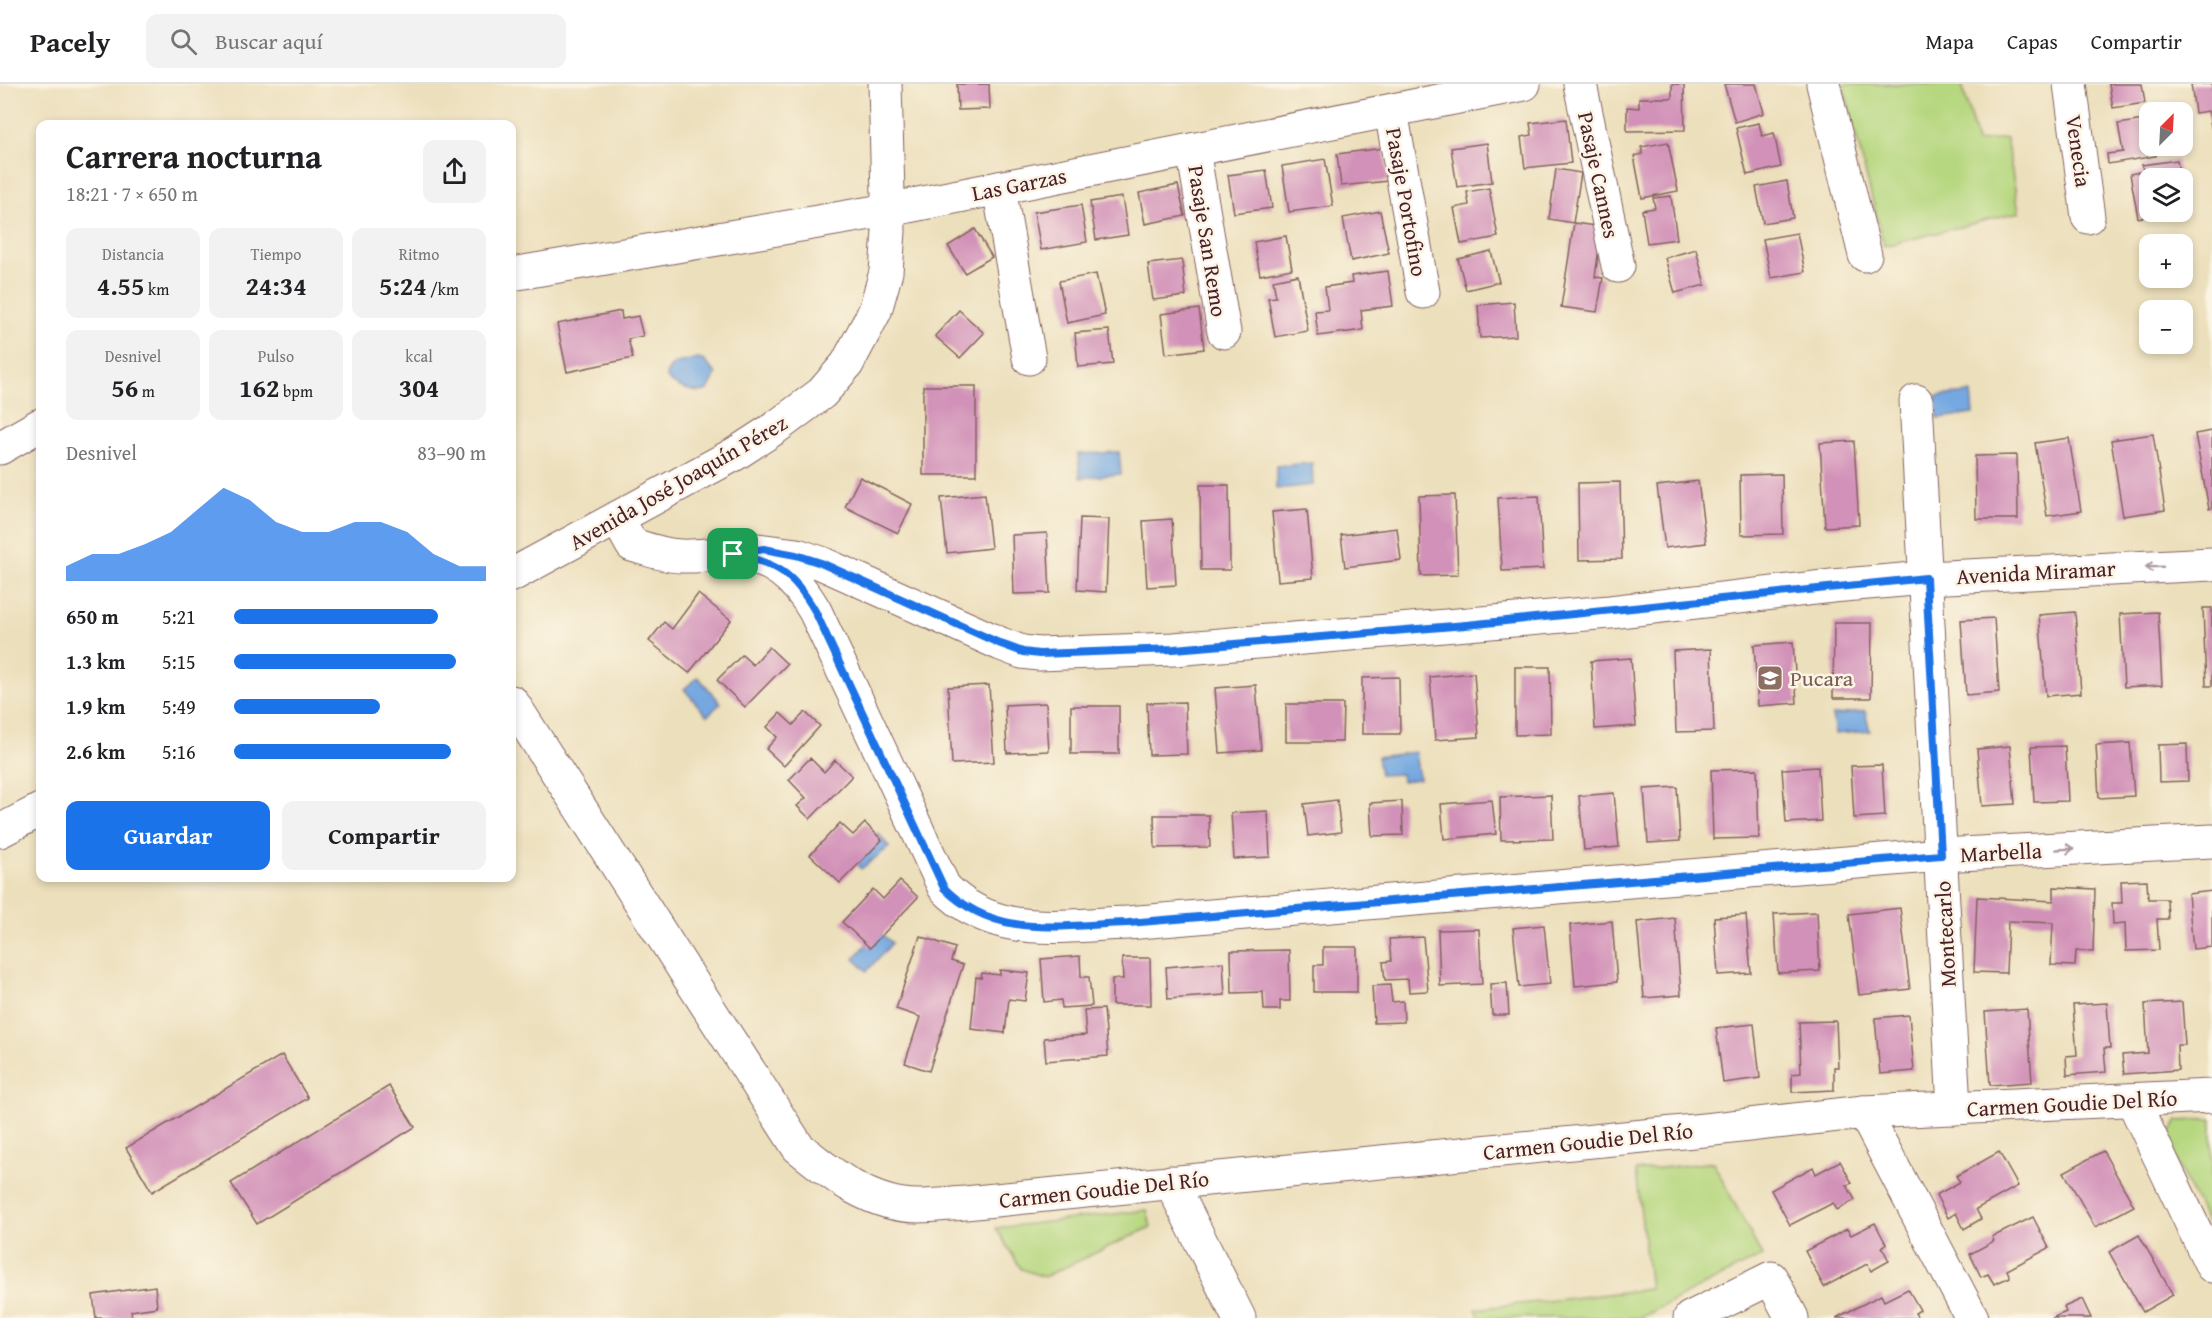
<!DOCTYPE html>
<html lang="es">
<meta charset="utf-8">
<style>
:root{--surface:#fff;--page:#f2f2f2;--text:#202124;--muted:#757577;--line:#e0e0e0;--accent:#1a73e8}
body{margin:0;font-family:"Gentium Book Plus",serif;background:var(--page);color:var(--text);height:100vh;display:flex;flex-direction:column;font-size:22px;white-space:nowrap}
*{box-sizing:border-box;margin:0}
p{font-size:20px;color:var(--muted)}
.icon{flex:none;width:33px;height:33px;fill:none;stroke:currentColor;stroke-width:2;stroke-linecap:round;stroke-linejoin:round}
.map{position:relative;flex:1;overflow:hidden}
.details{position:absolute;left:36px;top:36px;width:480px;height:762px;display:flex;flex-direction:column;background:var(--surface);border-radius:12px;box-shadow:0 3px 9px #0003}
.details>*{flex:none}
.needle{width:39px;rotate:24deg}
.fabs{position:absolute;left:2139px;top:18px;display:grid;gap:12px}
.fabs a{display:grid;place-items:center;width:54px;height:54px;border-radius:12px;background:var(--surface);box-shadow:0 3px 9px #0003;font-size:30px}
.pin{position:absolute;display:grid;place-items:center;width:51px;height:51px;color:#fff;margin:-26px;border-radius:12px;box-shadow:0 3px 9px #0006}
.round{display:grid;place-items:center;flex:none;width:63px;height:63px;border-radius:12px;background:var(--page)}
.overview{display:flex;align-items:center;justify-content:space-between;height:102px;padding:0 30px}
h1{font-size:33px;font-weight:600;line-height:45px}
.figures{display:grid;grid-template-columns:repeat(3,1fr);gap:9px;height:102px;padding:6px 30px}
.figures div{display:grid;align-content:center;border-radius:12px;background:var(--page);text-align:center}
.figures b{font-size:26px;font-weight:600}
.figures small{font-size:16px;font-weight:400}
.figures p{font-size:16px}
.chart{height:168px;padding:12px 30px}
.chart p{display:flex;justify-content:space-between}
.chart svg{width:100%;height:108px;margin-top:6px;fill:var(--accent);opacity:.7}
.action{display:flex;gap:12px;margin-top:auto;padding:12px 30px}
.action a{flex:1;height:69px;border-radius:12px;background:var(--accent);color:#fff;font-size:24px;font-weight:600;line-height:69px;text-align:center}
.action a+a{background:var(--page);color:var(--text)}
ul{padding:0 30px;list-style:none;font-size:20px}
li{display:grid;grid-template-columns:96px 72px 1fr;align-items:center;height:45px}
li i{height:15px;border-radius:8px;background:var(--accent)}
header{display:flex;align-items:center;gap:36px;box-sizing:border-box;height:84px;padding:0 30px;background:var(--surface);border-bottom:2px solid var(--line)}
header strong{font-size:28px}
nav{display:flex;gap:33px;margin-inline-start:auto;font-size:21px}
.search{width:420px;height:54px;background:var(--page);display:flex;align-items:center;gap:15px;box-sizing:border-box;padding:0 21px;border-radius:12px;color:var(--muted);font-size:22px}
.map>svg:first-child{display:block}
</style>
<header>
<strong>Pacely</strong>
<div class="search"><svg class="icon" aria-label="search" viewBox="0 0 24 24"><circle cx="10" cy="10" r="6"/><path d="M15 15l6 6"/></svg>Buscar aquí</div>
<nav><a>Mapa</a><a>Capas</a><a>Compartir</a></nav>
</header>
<div class="map">
<svg width="2212" height="1234" viewBox="0 0 2212 1234">
<rect width="100%" height="100%" fill="#fcf5e5"/>
<filter id="ink" filterUnits="userSpaceOnUse"><feTurbulence type="fractalNoise" baseFrequency=".0167" numOctaves="2"/><feDisplacementMap in="SourceGraphic" scale="12" xChannelSelector="R" yChannelSelector="G"/><feConvolveMatrix kernelMatrix="1 2 1 2 8 2 1 2 1" color-interpolation-filters="sRGB"/></filter>
<filter id="wash" filterUnits="userSpaceOnUse"><feTurbulence type="fractalNoise" baseFrequency=".008" numOctaves="4" result="noise"/><feDisplacementMap in="SourceGraphic" scale="24" xChannelSelector="R" yChannelSelector="G"/><feGaussianBlur stdDeviation="1.35" result="paint"/><feColorMatrix in="noise" values="0 0 0 0 0 0 0 0 0 0 0 0 0 0 0 0 0 1.4 0 .05"/><feComposite in="paint" operator="in"/></filter>
<g filter="url(#wash)">
<rect width="100%" height="100%" fill="#ecdfbc"/>
<g fill="#b6d77f" stroke="#807b55" stroke-width="1.5">
<polygon points="1843,0 1962,0 1977,58 2006,54 2019,128 1884,162"/>
<polygon points="2212,1035 2212,1149 2166,1057 2178,1037"/>
<polygon points="1713,1078 1762,1172 1640,1234 1480,1234 1476,1225 1650,1205 1636,1087"/>
<polygon points="1147,1126 1151,1143 1044,1193 1021,1185 996,1144"/>
</g>
<g fill="#74a8e0" stroke="#5f6486" stroke-width="1.5">
<path d="M698,275L704,277L716,290L708,306C696,311 673,303 666,292C669,277 685,277 698,275Z"/>
<polygon points="1971,309 1973,330 1938,334 1936,312"/>
<polygon points="1119,368 1121,390 1080,394 1078,370"/>
<polygon points="1312,379 1313,401 1276,405 1276,382"/>
<polygon points="698,593 721,619 707,632 684,605"/>
<polygon points="1865,627 1870,647 1835,650 1832,632"/>
<polygon points="1415,668 1419,695 1402,697 1401,690 1380,691 1377,673"/>
<polygon points="878,749 889,763 861,785 850,772"/>
<polygon points="878,847 892,859 867,887 854,875"/>
</g>
<g id="blocks">
<g fill="#d291b8">
<polygon points="957,0 989,0 990,25 958,26"/>
<polygon points="1672,0 1684,0 1685,46 1627,47 1627,23 1639,24 1639,14 1672,14"/>
<polygon points="1724,0 1756,0 1764,29 1735,38"/>
<polygon points="2109,0 2142,0 2145,19 2113,24"/>
<polygon points="2191,0 2212,0 2212,47 2208,27 2195,29"/>
<polygon points="1566,35 1571,79 1525,84 1521,53 1532,51 1530,39"/>
<polygon points="2150,35 2150,62 2154,62 2156,72 2108,80 2107,70 2123,68 2118,40"/>
<polygon points="1759,39 1762,52 1774,49 1781,83 1747,91 1736,44"/>
<polygon points="1668,58 1678,107 1642,114 1634,72 1643,70 1641,63"/>
<polygon points="1487,59 1492,98 1457,103 1451,64"/>
<polygon points="1384,64 1388,97 1341,102 1337,70"/>
<polygon points="1325,75 1333,122 1289,128 1282,82"/>
<polygon points="2177,76 2180,94 2150,94 2150,128 2167,129 2138,134 2130,90 2143,87 2142,81"/>
<polygon points="1556,85 1581,89 1573,139 1549,135"/>
<polygon points="1266,86 1272,124 1234,129 1228,91"/>
<polygon points="1787,97 1793,134 1763,139 1756,103"/>
<polygon points="1178,101 1185,132 1145,140 1139,109"/>
<polygon points="1489,104 1498,153 1461,160 1454,124 1469,121 1467,108"/>
<polygon points="1671,112 1677,155 1647,159 1642,126 1655,124 1653,114"/>
<polygon points="1122,113 1128,151 1096,156 1090,118"/>
<polygon points="1081,121 1087,158 1041,166 1034,128"/>
<polygon points="1380,127 1389,169 1351,177 1343,134"/>
<polygon points="1574,139 1602,143 1595,193 1603,194 1597,228 1561,223"/>
<polygon points="975,145 992,173 965,189 948,162"/>
<polygon points="1797,149 1805,188 1771,194 1763,155"/>
<polygon points="1286,152 1292,185 1260,191 1254,158"/>
<polygon points="1696,165 1705,201 1675,209 1665,174"/>
<polygon points="1491,167 1499,198 1466,206 1458,175"/>
<polygon points="1182,176 1186,212 1153,216 1148,180"/>
<polygon points="1388,187 1393,222 1361,226 1363,246 1318,252 1315,227 1328,226 1325,203 1352,199 1351,192"/>
<polygon points="1096,190 1105,231 1067,239 1059,197"/>
<polygon points="1298,191 1308,247 1275,253 1268,214 1276,213 1273,196"/>
<polygon points="1514,218 1516,252 1480,254 1478,221"/>
<polygon points="1199,225 1204,265 1166,270 1161,230"/>
<polygon points="959,226 984,249 960,274 935,252"/>
<polygon points="621,227 622,235 638,232 643,252 628,255 633,274 567,288 557,240"/>
<polygon points="1109,246 1113,280 1078,283 1075,249"/>
<rect x="923" y="302" width="53" height="89"/>
<polygon points="2212,347 2212,424 2209,425 2195,350"/>
<polygon points="2153,350 2165,426 2123,432 2111,356"/>
<polygon points="2069,354 2081,427 2047,432 2035,359"/>
<polygon points="1854,357 1859,441 1825,443 1820,359"/>
<polygon points="2017,371 2018,435 1976,435 1975,372"/>
<polygon points="1782,390 1783,450 1741,451 1740,391"/>
<polygon points="860,393 912,420 898,449 845,423"/>
<polygon points="1698,397 1706,459 1665,464 1657,402"/>
<polygon points="1620,398 1622,475 1579,476 1578,399"/>
<polygon points="1200,401 1229,401 1230,486 1201,486"/>
<polygon points="985,410 991,464 947,469 941,414"/>
<polygon points="1455,411 1458,491 1421,492 1419,412"/>
<polygon points="1539,412 1543,485 1502,487 1498,414"/>
<polygon points="1307,425 1313,494 1278,497 1272,428"/>
<polygon points="1080,434 1109,435 1106,508 1077,506"/>
<polygon points="1172,435 1176,501 1147,503 1143,437"/>
<polygon points="1397,444 1401,476 1345,483 1341,451"/>
<polygon points="1047,449 1050,509 1014,510 1012,451"/>
<polygon points="698,510 731,536 689,589 649,557 664,538 672,545"/>
<polygon points="2203,524 2212,524 2212,602 2206,602"/>
<polygon points="2075,528 2081,609 2046,612 2039,531"/>
<polygon points="2158,528 2162,601 2124,603 2120,530"/>
<polygon points="1994,534 1999,608 1966,611 1961,536"/>
<polygon points="1834,539 1872,539 1871,614 1833,614"/>
<polygon points="1793,558 1797,619 1758,622 1754,561"/>
<polygon points="769,563 787,580 745,623 717,596 742,571 753,581"/>
<polygon points="1711,565 1714,647 1676,648 1673,567"/>
<polygon points="1631,574 1636,642 1595,645 1591,577"/>
<polygon points="1515,583 1550,583 1551,650 1515,651"/>
<polygon points="1474,589 1479,653 1435,656 1430,593"/>
<polygon points="1399,593 1400,650 1362,650 1362,594"/>
<polygon points="989,601 994,678 952,680 948,603"/>
<polygon points="1256,601 1261,666 1220,669 1215,604"/>
<polygon points="1185,618 1187,670 1149,671 1147,619"/>
<polygon points="1046,619 1049,667 1007,669 1005,621"/>
<polygon points="1286,620 1343,620 1342,658 1286,658"/>
<rect x="1071" y="622" width="48" height="48"/>
<polygon points="805,628 820,642 784,682 766,665 777,653 767,643 780,629 793,641"/>
<polygon points="2130,659 2134,712 2099,714 2096,661"/>
<polygon points="2187,660 2188,697 2159,698 2158,661"/>
<polygon points="2010,662 2015,720 1982,722 1977,665"/>
<polygon points="2065,662 2068,717 2034,718 2031,663"/>
<polygon points="810,674 824,688 835,676 852,692 810,735 797,722 806,714 789,696"/>
<polygon points="1882,681 1885,732 1854,734 1851,682"/>
<polygon points="1818,683 1821,737 1786,739 1782,685"/>
<polygon points="1757,685 1759,754 1713,755 1711,686"/>
<polygon points="1677,703 1680,757 1648,759 1644,705"/>
<polygon points="1614,709 1619,763 1584,766 1579,712"/>
<polygon points="1551,711 1553,755 1501,756 1500,713"/>
<polygon points="1337,716 1341,748 1308,752 1304,720"/>
<polygon points="1492,716 1496,750 1444,755 1441,720"/>
<polygon points="1402,717 1403,751 1372,752 1370,719"/>
<polygon points="1268,727 1270,773 1234,775 1231,729"/>
<polygon points="1154,731 1209,731 1210,763 1155,764"/>
<polygon points="840,739 853,751 865,739 882,756 840,799 810,771"/>
<polygon points="2147,796 2148,815 2167,815 2168,835 2157,835 2159,866 2126,867 2125,839 2113,840 2112,819 2122,819 2121,797"/>
<polygon points="900,797 918,813 870,864 842,838 873,805 883,815"/>
<polygon points="2054,803 2095,805 2093,868 2076,867 2075,882 2051,881 2053,839 2008,837 2006,889 1974,888 1977,813 2054,817"/>
<polygon points="2212,807 2212,863 2193,865 2188,810"/>
<polygon points="1900,824 1910,905 1859,911 1849,830"/>
<polygon points="1817,828 1820,887 1778,889 1774,830"/>
<polygon points="1746,831 1751,889 1718,891 1714,833"/>
<polygon points="1675,834 1681,911 1644,914 1637,838"/>
<polygon points="1612,837 1617,898 1575,902 1570,841"/>
<polygon points="1544,841 1550,900 1519,903 1513,844"/>
<polygon points="1479,845 1482,900 1440,902 1438,846"/>
<polygon points="920,852 955,864 951,877 963,881 929,987 905,979 920,933 896,925"/>
<polygon points="1423,853 1428,907 1409,908 1408,895 1385,896 1383,878 1391,877 1389,855"/>
<polygon points="1323,863 1357,863 1357,908 1314,908 1314,881 1323,881"/>
<polygon points="1289,866 1290,917 1280,917 1280,926 1264,926 1263,908 1232,909 1231,867"/>
<polygon points="1080,872 1081,893 1089,893 1092,922 1062,924 1061,916 1044,918 1041,875"/>
<polygon points="1122,874 1150,874 1151,921 1112,921 1112,895 1123,895"/>
<polygon points="1223,878 1225,911 1168,915 1166,883"/>
<polygon points="1000,886 1029,889 1025,917 1009,915 1005,949 971,945 976,893 981,894 982,889 1000,891"/>
<polygon points="1507,899 1509,931 1492,931 1490,900"/>
<polygon points="1390,901 1392,918 1403,917 1404,938 1374,939 1372,902"/>
<polygon points="2182,918 2185,961 2177,961 2178,986 2124,990 2122,971 2148,969 2145,920"/>
<polygon points="2107,919 2110,964 2104,964 2106,988 2067,991 2066,972 2077,971 2073,921"/>
<polygon points="1104,925 1108,972 1046,977 1044,954 1086,951 1084,926"/>
<polygon points="2027,925 2032,998 1990,1001 1985,928"/>
<polygon points="1909,931 1914,987 1880,990 1875,934"/>
<polygon points="1836,937 1838,983 1834,983 1834,1006 1792,1008 1792,990 1801,989 1799,938"/>
<polygon points="1754,940 1760,994 1723,999 1716,944"/>
<polygon points="282,971 308,1014 152,1108 126,1064"/>
<polygon points="389,1002 415,1043 257,1140 231,1099"/>
<polygon points="2103,1067 2134,1122 2095,1143 2064,1088"/>
<polygon points="1999,1068 2018,1102 1976,1125 1981,1135 1964,1145 1956,1129 1948,1134 1936,1111 1960,1098 1956,1092"/>
<polygon points="1840,1077 1852,1099 1847,1101 1855,1116 1837,1126 1833,1119 1790,1141 1771,1106 1813,1083 1816,1090"/>
<polygon points="2033,1133 2049,1164 2007,1186 2010,1193 1994,1200 1988,1190 1981,1193 1970,1170 1994,1157 1992,1153"/>
<polygon points="1875,1139 1886,1160 1882,1163 1889,1177 1871,1187 1867,1180 1824,1203 1805,1167 1847,1145 1851,1151"/>
<polygon points="2139,1151 2173,1211 2143,1228 2109,1168"/>
<polygon points="155,1202 157,1223 131,1227 132,1234 96,1234 93,1211"/>
<polygon points="1908,1205 1920,1226 1915,1229 1918,1234 1836,1234 1881,1211 1884,1217"/>
<polygon points="2082,1215 2091,1234 2052,1234 2066,1228 2064,1223"/>
</g>
</g>
</g>
<g filter="url(#ink)">
<use href="#blocks" fill-opacity="0" stroke="#83625e" stroke-width="1.5"/>
<g fill="none" stroke-linecap="round" stroke-linejoin="round">
<defs>
<g id="minor">
<polyline points="1580,0 1618,182"/>
<polyline points="1823,0 1865,171"/>
<polyline points="2070,0 2088,133"/>
<polyline points="1391,27 1423,208"/>
<polyline points="1193,66 1224,248"/>
<polyline points="999,104 1029,274"/>
<polyline points="512,190 888,126 1524,0"/>
<polyline points="1916,317 1954,1024"/>
<polyline points="0,364 40,341"/>
<path d="M617,434L632,461C647,465 665,472 681,472C698,473 715,469 732,470C772,472 796,494 815,527L944,803C995,856 1060,841 1127,839L1941,771L2212,757"/>
<polyline points="758,466 797,471 821,479 1001,560 1022,568 1039,570 1174,565 1610,528 1832,502 1926,494 2212,480"/>
<path d="M512,618L798,1063C832,1091 871,1122 918,1122C934,1122 950,1120 965,1119L1714,1045L1864,1028L2212,1012"/>
<polyline points="2133,1017 2212,1182"/>
<polyline points="1864,1028 1972,1234"/>
<polyline points="1171,1098 1239,1234"/>
<polyline points="1690,1234 1771,1194 1792,1234"/>
</g>
<g id="major">
<polyline points="512,491 735,370 775,344 822,309 847,280 875,227 886,188 889,147 885,0"/>
<polyline points="0,747 40,726"/>
</g>
</defs>
<use href="#minor" stroke="#83625e" stroke-width="35"/>
<use href="#major" stroke="#83625e" stroke-width="35"/>
<use href="#minor" stroke="#fff" stroke-width="33"/>
<use href="#major" stroke="#fff" stroke-width="33"/>
</g>
<defs><path id="oneway-shaft" d="M-6 0H5M1.5-3L5.5 0L1.5 3" fill="none" stroke-width="1.6" stroke-linecap="round" stroke-linejoin="round" transform="scale(1.5)"/></defs>
<g stroke="#ae9aa0">
<use href="#oneway-shaft" transform="translate(2154 483) rotate(178)"/>
<use href="#oneway-shaft" transform="translate(2065 765) rotate(-3)"/>
</g>
</g>
<g fill="none" stroke-linecap="round" stroke-linejoin="round" filter="url(#ink)">
<defs>
<path id="route" d="M764,465L796,471L821,479L1001,560L1023,568L1039,570L1174,565L1466,541L1926,494L1941,771L1128,839C1060,841 996,856 944,804L815,527C792,487 777,480 733,470Z"/>
</defs>
<use href="#route" stroke="#fff" stroke-width="12"/>
<use href="#route" stroke="#1a73e8" stroke-width="8"/>
</g>
<defs>
<symbol id="school-square" viewBox="-11 -11 22 22"><rect x="-9" y="-9" width="18" height="18" rx="4" fill="#8d6e63" stroke="#fcf5e5"/><path d="M0-5L7-2L0 1L-7-2ZM-4 1L0 2.5L4 1V4Q0 6-4 4Z" fill="#fff"/></symbol>
</defs>
<g fill-rule="evenodd">
<use href="#school-square" x="1755" y="579" width="30" height="30"/>
</g>
<g text-anchor="middle" stroke-width="5" stroke-linejoin="round" paint-order="stroke">
<g font-size="22" fill="#4a1f2b" stroke="#fcf5e5">
<text transform="translate(2079 67) rotate(82)" y="8">Venecia</text>
<text transform="translate(1599 91) rotate(78)" y="8">Pasaje Cannes</text>
<text transform="translate(1019 100) rotate(-11)" y="8">Las Garzas</text>
<text transform="translate(1407 118) rotate(80)" y="8">Pasaje Portofino</text>
<text transform="translate(1208 157) rotate(81)" y="8">Pasaje San Remo</text>
<text transform="translate(678 398) rotate(-30)" y="8">Avenida José Joaquín Pérez</text>
<text transform="translate(2036 488) rotate(-3)" y="8">Avenida Miramar</text>
<text transform="translate(2001 768) rotate(-3)" y="8">Marbella</text>
<text transform="translate(1945 850) rotate(-93)" y="8">Montecarlo</text>
<text transform="translate(2072 1019) rotate(-3)" y="8">Carmen Goudie Del Río</text>
<text transform="translate(1588 1057) rotate(-6)" y="8">Carmen Goudie Del Río</text>
<text transform="translate(1104 1105) rotate(-6)" y="8">Carmen Goudie Del Río</text>
</g>
<g font-size="22" fill="#785e54" stroke="#fcf5e5" text-anchor="start">
<text x="1790" y="602">Pucara</text>
</g>
</g>
</svg>
<div class="fabs">
<a><svg class="needle" viewBox="-14 -14 28 28"><path d="M0-13l5 13h-10z" fill="#e53935"/><path d="M0 13l5-13h-10z" fill="#757577"/></svg></a>
<a><svg class="icon" aria-label="layers" viewBox="0 0 24 24"><path d="M12 4l9 5-9 5-9-5zM3 14l9 5 9-5"/></svg></a>
<a>+</a>
<a>−</a>
</div>
<div class="pin" style="left:733px;top:470px;background:#1e9e55"><svg class="icon" aria-label="arrive" viewBox="0 0 24 24"><path d="M6 21V4h12l-3 4 3 4H6"/></svg></div>
<section class="details">
<div class="overview"><div><h1>Carrera nocturna</h1><p>18:21 · 7 × 650 m</p></div><a class="round"><svg class="icon" aria-label="share" viewBox="0 0 24 24"><path d="M12 15V3M7 8l5-5 5 5M5 13v7h14v-7"/></svg></a></div>
<div class="figures">
<div><p>Distancia</p><b>4.55<small> km</small></b></div>
<div><p>Tiempo</p><b>24:34</b></div>
<div><p>Ritmo</p><b>5:24<small> /km</small></b></div>
</div>
<div class="figures">
<div><p>Desnivel</p><b>56<small> m</small></b></div>
<div><p>Pulso</p><b>162<small> bpm</small></b></div>
<div><p>kcal</p><b>304</b></div>
</div>
<div class="chart"><p><span>Desnivel</span>83–90 m</p>
<svg viewBox="0 0 160 44" preserveAspectRatio="none"><path d="M0 44V38L10 33L20 33L30 29L40 24L50 15L60 6L70 11L80 20L90 24L100 24L110 20L120 20L130 24L140 33L150 38L160 38V44z"/></svg>
</div>
<ul>
<li><b>650 m</b>5:21<i style="width:81%"></i></li>
<li><b>1.3 km</b>5:15<i style="width:88%"></i></li>
<li><b>1.9 km</b>5:49<i style="width:58%"></i></li>
<li><b>2.6 km</b>5:16<i style="width:86%"></i></li>
</ul>
<div class="action"><a>Guardar</a><a>Compartir</a></div>
</section>
</div>
